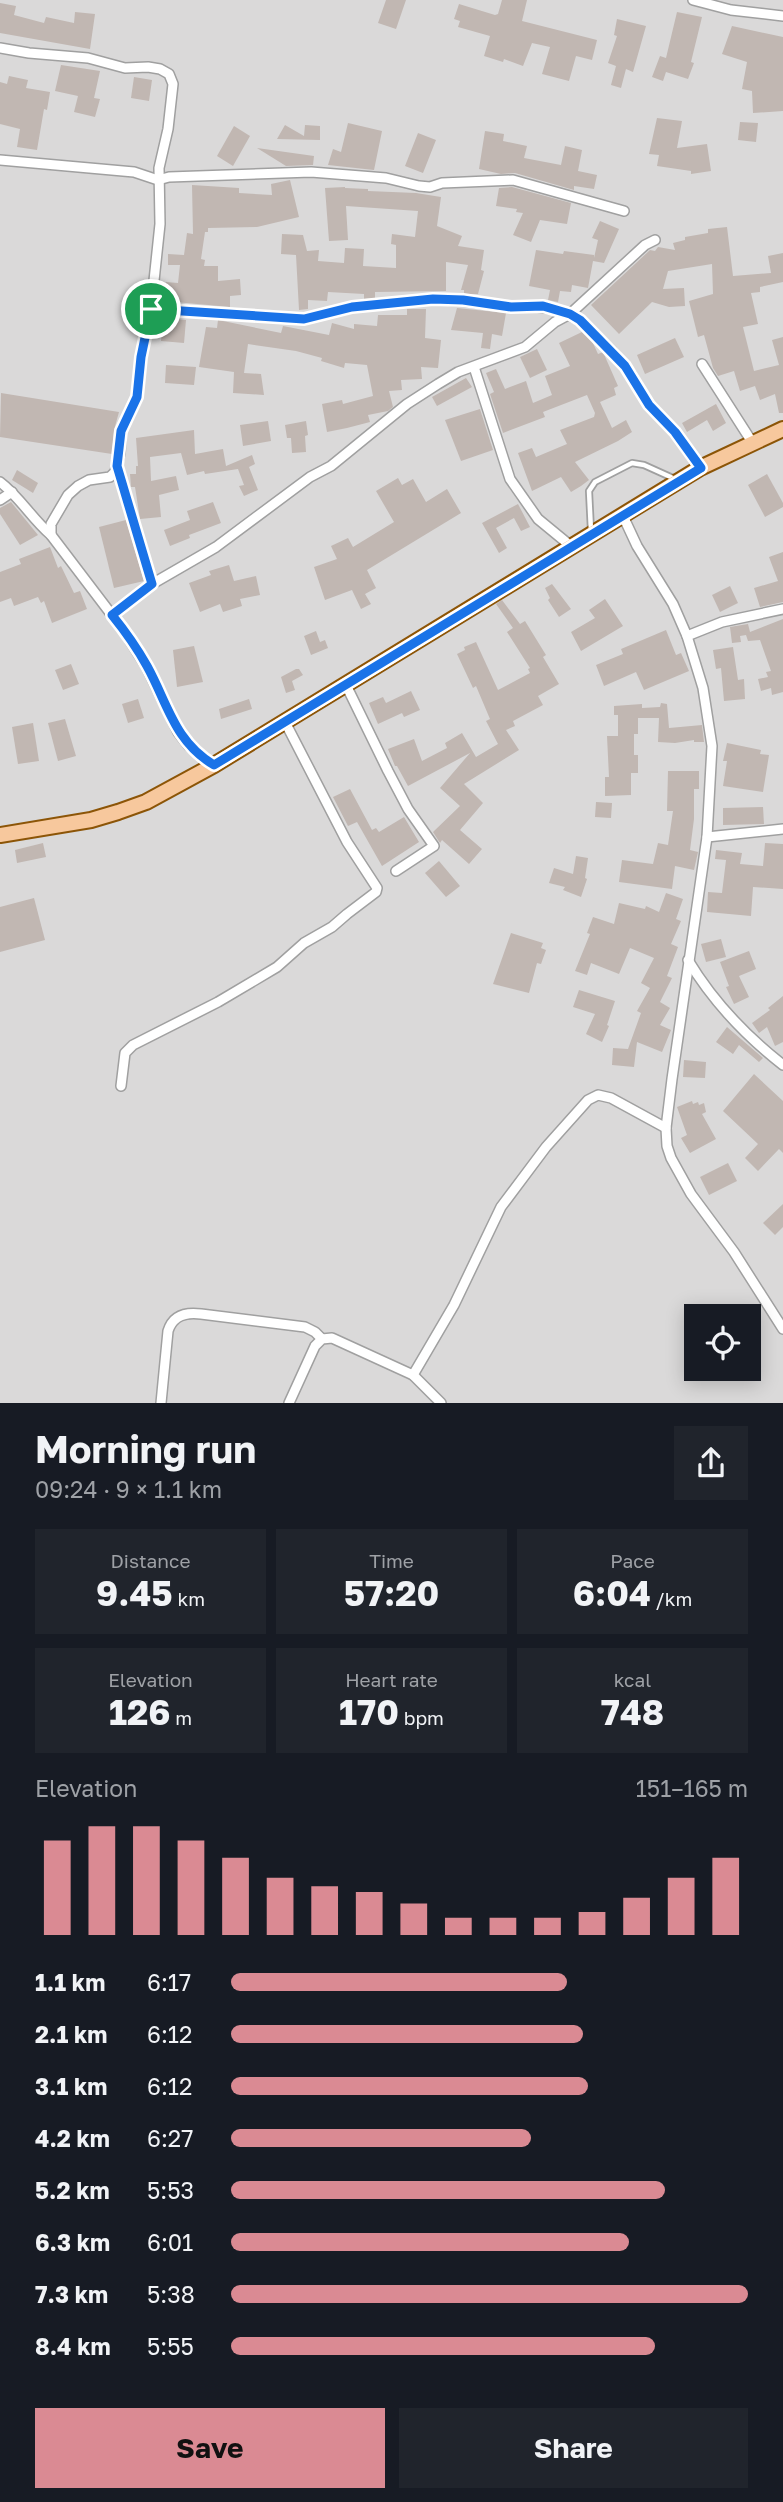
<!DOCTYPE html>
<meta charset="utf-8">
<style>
:root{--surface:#171b24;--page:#20242c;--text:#f1f3f6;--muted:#9ea1a6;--accent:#da8a93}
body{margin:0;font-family:"Golos Text",sans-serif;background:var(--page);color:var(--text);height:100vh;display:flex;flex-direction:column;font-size:26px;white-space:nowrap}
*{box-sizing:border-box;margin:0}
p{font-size:23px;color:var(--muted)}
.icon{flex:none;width:38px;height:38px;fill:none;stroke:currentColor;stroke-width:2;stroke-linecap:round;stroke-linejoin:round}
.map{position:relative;height:1403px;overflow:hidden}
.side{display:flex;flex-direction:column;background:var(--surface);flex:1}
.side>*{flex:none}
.fabs{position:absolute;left:684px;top:1304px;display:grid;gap:14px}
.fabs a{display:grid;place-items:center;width:77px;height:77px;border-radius:0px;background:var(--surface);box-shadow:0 4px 18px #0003;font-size:35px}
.pin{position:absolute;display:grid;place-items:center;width:60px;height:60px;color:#fff;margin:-30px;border:4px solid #fff;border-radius:50%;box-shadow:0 2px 7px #0007}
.round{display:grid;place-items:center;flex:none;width:74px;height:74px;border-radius:0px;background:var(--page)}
.overview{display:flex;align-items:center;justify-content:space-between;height:119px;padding:0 35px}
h1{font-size:38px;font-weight:700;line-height:52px}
.stats{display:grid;grid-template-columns:repeat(3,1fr);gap:10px;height:119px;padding:7px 35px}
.stats div{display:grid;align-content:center;border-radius:0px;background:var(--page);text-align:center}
.stats b{font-size:35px;font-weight:700}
.stats small{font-size:19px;font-weight:400}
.stats p{font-size:19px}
.chart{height:196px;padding:14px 35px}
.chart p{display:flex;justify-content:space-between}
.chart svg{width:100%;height:126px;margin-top:7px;stroke:var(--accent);stroke-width:6}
.primary-button{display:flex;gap:14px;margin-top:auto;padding:14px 35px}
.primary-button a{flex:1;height:80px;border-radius:0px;background:var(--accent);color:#111;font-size:28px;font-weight:700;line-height:80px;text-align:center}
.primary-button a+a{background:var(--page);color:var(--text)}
ul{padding:0 35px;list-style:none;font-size:23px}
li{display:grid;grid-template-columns:112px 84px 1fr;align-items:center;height:52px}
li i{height:18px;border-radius:9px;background:var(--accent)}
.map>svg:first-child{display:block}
</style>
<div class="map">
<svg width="783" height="1403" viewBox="0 0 783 1403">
<rect width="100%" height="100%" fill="#ede8e2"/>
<path fill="#dad9d9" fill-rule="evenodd" d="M0,0H783V1403H0ZM696,1316H749V1368H696Z"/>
<g fill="#c1b7b2">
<polygon points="386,0 406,0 396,29 378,23"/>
<polygon points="502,0 527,0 522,21 597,40 592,60 576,56 569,81 542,74 550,47 532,43 523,66 504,59 503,62 484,56 490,36 458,27 460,21 454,19 459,4 495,15 498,14"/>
<polygon points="0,3 16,6 14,15 44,23 46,17 74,23 75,12 95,14 90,49 0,33"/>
<polygon points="677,12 702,17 691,62 694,63 688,79 666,72 663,81 652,77 660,56 666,58"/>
<polygon points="617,19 646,26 633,72 626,69 621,88 611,85 616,66 608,63 617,36 614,35"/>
<polygon points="732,26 783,37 783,111 753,113 752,91 742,89 747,62 722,54"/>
<polygon points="61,65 100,71 94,98 100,99 95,117 74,112 78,96 55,91"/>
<polygon points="9,76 28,80 26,88 50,92 47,110 44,109 37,150 17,147 20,129 0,124 0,82 7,84"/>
<polygon points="134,77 152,80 149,101 131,98"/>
<polygon points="657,118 682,121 677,148 707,144 711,171 691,174 691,171 657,166 659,155 649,154"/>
<polygon points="740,122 758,123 756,142 738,140"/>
<polygon points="348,123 382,131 374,170 328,165 333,149 341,152"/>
<polygon points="285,125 304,136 305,125 320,126 320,140 277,139"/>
<polygon points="234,126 250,136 233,166 217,156"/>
<polygon points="485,131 504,134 503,141 527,146 524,158 561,165 565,146 582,150 578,171 597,175 594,189 574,186 574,190 515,173 501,174 479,169"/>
<polygon points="418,133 436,140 423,173 405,166"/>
<polygon points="257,148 314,156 313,165 286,166"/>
<polygon points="290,180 299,217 257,227 208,228 208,232 205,232 201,259 205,260 204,266 218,266 218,281 240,279 241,295 230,296 230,307 164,301 166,282 178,283 180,265 168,265 168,254 184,255 187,233 193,234 192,185 239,188 239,193 272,195 271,184"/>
<polygon points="345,187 345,188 368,189 368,191 416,193 441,197 437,226 462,236 458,246 484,250 481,270 484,271 478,294 464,294 464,290 461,290 468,265 446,262 446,291 375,292 375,298 364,299 364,294 328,292 327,301 308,300 308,309 299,310 296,255 281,254 282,234 303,235 307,251 319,250 318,261 344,263 345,248 364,249 363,266 396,268 396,245 391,244 392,234 415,237 418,211 346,206 348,240 329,241 325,188"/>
<polygon points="512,187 571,203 567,224 540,220 531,242 513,235 523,213 516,212 517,209 496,206 499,188"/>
<polygon points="600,221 619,229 604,263 593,261 588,288 572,285 571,292 560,291 558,302 548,300 550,290 529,286 536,250 563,254 564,251 594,255 594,258 598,240 592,238"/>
<polygon points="727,227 733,276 771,273 768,256 783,253 783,282 760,287 760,292 751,293 758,324 743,327 754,371 779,365 772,340 783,337 783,413 779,413 775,394 760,400 755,386 740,391 734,371 718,376 713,368 704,335 698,337 689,301 713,294 712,264 668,271 663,289 684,288 685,306 669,307 652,302 619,334 591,305 650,250 655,251 658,247 675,250 673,243 685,240 685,237 708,233 708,229"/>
<polygon points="457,308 506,313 502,336 492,334 490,349 481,348 483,333 451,330"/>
<polygon points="407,309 426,309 425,338 441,340 438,368 421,367 422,379 401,380 402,390 389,391 393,407 388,411 368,415 370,422 347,428 327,432 322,404 342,400 343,404 373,396 367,365 345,363 344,368 321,361 322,358 296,351 248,344 244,373 261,374 264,395 233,393 234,372 199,367 206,327 217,328 218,320 281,333 283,326 329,335 332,323 354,329 354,324 377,326 378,315 407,315"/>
<polygon points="163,318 186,320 184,343 161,341"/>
<polygon points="582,332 592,341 598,354 603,352 618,386 614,388 616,395 600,402 612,428 626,420 632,432 618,441 575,462 589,480 581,486 571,492 561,477 532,491 518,453 532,448 536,457 567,444 560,430 594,417 595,413 587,395 543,412 545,417 503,433 490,394 494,392 486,373 496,369 505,389 526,381 533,403 552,395 545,376 570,366 559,343"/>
<polygon points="675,338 684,357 645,374 637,355"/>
<polygon points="537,349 547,370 530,378 520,357"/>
<polygon points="166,365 196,367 194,385 165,383"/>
<polygon points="466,378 472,387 437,406 432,397"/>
<polygon points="1,393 119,412 114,430 112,454 0,437"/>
<polygon points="716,404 726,423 713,431 707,420 687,432 682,423"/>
<polygon points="480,409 493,450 461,461 445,420"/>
<polygon points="268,421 271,441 243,446 240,425"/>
<polygon points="306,421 308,435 305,436 306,452 292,453 291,438 287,438 285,425"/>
<polygon points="194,430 195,454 223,449 226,466 252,455 255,464 249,467 258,490 244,496 239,486 244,485 238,469 205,474 204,471 187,475 181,453 150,457 151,481 176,476 179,490 159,495 161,517 140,519 135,487 131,487 130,474 136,474 136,466 138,466 136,438"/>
<polygon points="17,470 38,483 33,493 12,480"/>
<polygon points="767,474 783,503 783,507 765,517 748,485"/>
<polygon points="398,478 402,485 413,479 426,502 447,489 461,513 367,570 376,588 365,594 371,604 361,609 352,590 325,600 314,567 337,559 331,546 348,538 353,547 394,522 376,491"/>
<polygon points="11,502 38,535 20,545 0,514 0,508"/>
<polygon points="213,502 221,523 189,535 190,538 170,546 164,530 190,520 187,511"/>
<polygon points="518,504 530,527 521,531 514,518 496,528 507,548 499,553 482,523"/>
<polygon points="126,520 144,581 114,588 99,527"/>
<polygon points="50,547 58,568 61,566 74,593 80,591 87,609 52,623 44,601 41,603 38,597 14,606 11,598 0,602 0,572 21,564 19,559"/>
<polygon points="783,552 783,602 760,607 754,588 778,581 769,557"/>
<polygon points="229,565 234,581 256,576 260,595 240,599 242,606 223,612 220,604 200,612 189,583 211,575 209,571"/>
<polygon points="552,584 571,609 559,617 548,600 550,598 545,588"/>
<polygon points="730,586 738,603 720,612 712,595"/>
<polygon points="605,599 623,626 581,651 571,632 595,618 589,610"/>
<polygon points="502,600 520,624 525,621 546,655 543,657 559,684 538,696 543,705 513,721 515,726 506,730 519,750 464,784 483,803 460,830 482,849 469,864 442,840 440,843 433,832 460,806 440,788 470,753 408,786 397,766 395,766 388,749 414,739 422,761 447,748 445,743 462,733 476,757 498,744 486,721 490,719 476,686 473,688 457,654 465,650 464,647 476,642 498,690 530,673 528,669 530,668 507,632 513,628 496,604"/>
<polygon points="783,619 783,692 772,695 771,688 761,691 758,679 768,677 766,672 771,671 760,640 748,641 746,635 740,636 741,642 732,643 730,627 748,624 750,632"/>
<polygon points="666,630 676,655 681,653 689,671 644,690 636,672 604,686 596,665 623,654 621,649"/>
<polygon points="316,631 320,642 325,640 328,648 311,655 304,636"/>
<polygon points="194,646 203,682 177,687 173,650"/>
<polygon points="733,647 738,680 744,679 745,699 724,701 721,668 716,669 713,650"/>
<polygon points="71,664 79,684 63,690 55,670"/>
<polygon points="296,669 299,669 303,675 292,681 295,690 286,693 281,677"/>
<polygon points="411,691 420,710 404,717 402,713 378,724 369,703 383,697 386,703"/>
<polygon points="138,699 144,718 128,723 122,704"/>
<polygon points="249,699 252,709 221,719 219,709"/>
<polygon points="661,703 667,704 669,728 702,725 704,742 694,742 694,740 675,743 658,742 659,718 638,718 638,734 634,734 634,755 638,755 638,773 631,773 631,795 605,796 605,777 609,777 607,736 618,736 618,715 614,715 614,706 642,704 642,708 660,707"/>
<polygon points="65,719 76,756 58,761 48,723"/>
<polygon points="33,723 39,761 18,764 12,727"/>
<polygon points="727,743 761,750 760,754 769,755 763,792 723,786 727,761 723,761"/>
<polygon points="668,771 699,771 699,789 694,789 694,819 690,850 698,852 694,870 675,866 672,889 619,882 622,860 653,864 658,843 668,845 673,811 667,811"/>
<polygon points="350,789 372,830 376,828 379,832 404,817 419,842 382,866 357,822 348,826 333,797"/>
<polygon points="596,802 612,803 611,818 595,817"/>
<polygon points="763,807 764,824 723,825 723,808"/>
<polygon points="43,843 46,857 17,863 15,850"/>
<polygon points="765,843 783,844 783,889 753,887 751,916 707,912 708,892 722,893 726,860 715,859 716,850 742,853 740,864 763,866"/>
<polygon points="576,856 588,858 585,878 587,879 581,897 563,890 565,887 549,883 554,868 573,874"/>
<polygon points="439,861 460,886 446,897 425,873"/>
<polygon points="666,893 683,899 676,919 681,921 671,944 678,947 667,976 672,978 660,1002 670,1008 660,1025 671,1030 662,1052 637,1042 634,1067 612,1065 613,1048 628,1049 641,1013 637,1011 650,988 641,983 654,958 630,948 619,974 591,963 587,975 575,971 590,934 587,933 593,917 614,924 619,903 645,909 646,906 659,912"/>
<polygon points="34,898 45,940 0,952 0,907"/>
<polygon points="511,933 543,943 541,948 546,950 541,964 537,963 529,993 493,984"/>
<polygon points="721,939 726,957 706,962 701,944"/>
<polygon points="749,951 756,969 739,976 749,997 734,1004 726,987 729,986 720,962"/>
<polygon points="579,990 615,1001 607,1025 609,1026 602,1042 586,1034 595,1014 573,1007"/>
<polygon points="783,996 783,1042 775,1046 767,1027 759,1033 752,1023 770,1010 768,1008"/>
<polygon points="727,1027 763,1058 759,1062 739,1045 733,1054 716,1042"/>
<polygon points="684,1060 706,1062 705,1078 683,1077"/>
<polygon points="754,1074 783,1101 783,1153 779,1149 758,1171 745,1158 758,1144 723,1111"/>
<polygon points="692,1101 693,1104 698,1102 699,1105 704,1103 706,1112 702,1114 716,1139 690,1153 681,1138 687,1135 677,1107"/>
<polygon points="728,1163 737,1181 709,1195 700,1177"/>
<polygon points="783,1204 783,1227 775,1235 763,1223"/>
</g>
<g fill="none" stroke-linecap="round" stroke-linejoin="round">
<defs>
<polyline id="lane" points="591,531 589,491 595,482 632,463 644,465 675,479"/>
<g id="street">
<polyline points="693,0 731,10 783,16"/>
<polyline points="0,48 29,53 88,58 125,68 148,67 160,69 169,74 173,84 168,129 159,168 160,224 151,309 141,357 137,397 121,431 120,453 115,472 110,477 89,480 78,486 68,495 51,524 51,535"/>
<polyline points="0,160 134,172 158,180 169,177 311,172 386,178 419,186 430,187 442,183 513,180 624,211"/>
<polyline points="151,309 304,319 353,307 433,299 463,301 511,307 529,306 555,309 580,320 612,351 631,374 649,405 675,432 700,468"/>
<polyline points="702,364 752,442"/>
<polyline points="474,367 510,479 538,519 572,547"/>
<polyline points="117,466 152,584"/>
<path d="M0,482C20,497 32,519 51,535L124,631L146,666L178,732L189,746L214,765"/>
<polyline points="0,500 12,492"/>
<polyline points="623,516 637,546 673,604 687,636 703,688 712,746 707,837 672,1079 666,1128 667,1146 671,1158 691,1194 734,1252 783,1329"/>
<polyline points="112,615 152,584 216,547 310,477 331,466 407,404 438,384 458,372 525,347 555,322 570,314 645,245 655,240"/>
<polyline points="687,636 722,622 783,609"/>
<polyline points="345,683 388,771 408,809 434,846 396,871"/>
<polyline points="707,837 783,829"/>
<path d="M688,960C712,1000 746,1036 783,1065"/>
<polyline points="121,1086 125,1053 133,1045 218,1002 277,967 304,943 332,927 347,914 376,892 377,888 347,842 284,720"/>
<polyline points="413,1375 454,1305 501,1207 546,1147 588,1100 598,1095 611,1098 666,1128"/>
<path d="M161,1403L168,1331C173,1315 186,1312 201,1314L305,1327L315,1332L322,1339"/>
<polyline points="289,1403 315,1346 322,1339 332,1338 413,1375 441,1403"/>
</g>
<polyline id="primary" points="0,835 91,820 118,812 146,802 214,765 700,468 783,429"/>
</defs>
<use href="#lane" stroke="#a0a0a0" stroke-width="8"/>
<use href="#street" stroke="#a0a0a0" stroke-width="12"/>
<use href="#primary" stroke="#8c5507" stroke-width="18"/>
<use href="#lane" stroke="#fff" stroke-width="4.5"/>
<use href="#street" stroke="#fff" stroke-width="9"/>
<use href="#primary" stroke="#f7c89d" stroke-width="14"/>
</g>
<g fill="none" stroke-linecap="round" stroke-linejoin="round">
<defs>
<path id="route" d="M433,299L463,300L511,307L543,306L570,314L580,320L625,366L649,405L675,432L701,468L214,765C174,741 168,704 147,666C137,648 125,631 112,615L152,584L117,466L121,431L137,397L141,357L151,309L304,319L352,307Z"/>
</defs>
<use href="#route" stroke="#fff" stroke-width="14"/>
<use href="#route" stroke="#1a73e8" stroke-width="9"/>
</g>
</svg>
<div class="fabs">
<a><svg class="icon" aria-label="locate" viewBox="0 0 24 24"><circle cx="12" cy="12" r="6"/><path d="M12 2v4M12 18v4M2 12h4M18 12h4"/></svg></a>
</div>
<div class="pin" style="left:151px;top:309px;background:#1e9e55"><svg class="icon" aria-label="arrive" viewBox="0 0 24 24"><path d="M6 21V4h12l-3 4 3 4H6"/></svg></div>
</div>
<section class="side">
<div class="overview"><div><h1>Morning run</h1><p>09:24 · 9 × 1.1 km</p></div><a class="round"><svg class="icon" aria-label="share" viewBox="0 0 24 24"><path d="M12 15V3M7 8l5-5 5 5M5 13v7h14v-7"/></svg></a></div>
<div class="stats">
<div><p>Distance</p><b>9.45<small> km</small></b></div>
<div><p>Time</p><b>57:20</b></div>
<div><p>Pace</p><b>6:04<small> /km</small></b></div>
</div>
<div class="stats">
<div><p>Elevation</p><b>126<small> m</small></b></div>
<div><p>Heart rate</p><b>170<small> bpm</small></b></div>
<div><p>kcal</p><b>748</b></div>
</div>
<div class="chart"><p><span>Elevation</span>151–165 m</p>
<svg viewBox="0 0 160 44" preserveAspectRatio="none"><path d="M5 44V11M15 44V6M25 44V6M35 44V11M45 44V17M55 44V24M65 44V27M75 44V29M85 44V33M95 44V38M105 44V38M115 44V38M125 44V36M135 44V31M145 44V24M155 44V17"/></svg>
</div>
<ul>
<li><b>1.1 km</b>6:17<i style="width:65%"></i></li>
<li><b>2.1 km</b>6:12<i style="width:68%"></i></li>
<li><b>3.1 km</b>6:12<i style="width:69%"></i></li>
<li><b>4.2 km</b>6:27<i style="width:58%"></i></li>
<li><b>5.2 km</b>5:53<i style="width:84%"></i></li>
<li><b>6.3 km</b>6:01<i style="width:77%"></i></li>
<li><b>7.3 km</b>5:38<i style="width:100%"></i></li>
<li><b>8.4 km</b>5:55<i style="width:82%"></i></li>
</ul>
<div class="primary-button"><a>Save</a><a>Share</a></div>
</section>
